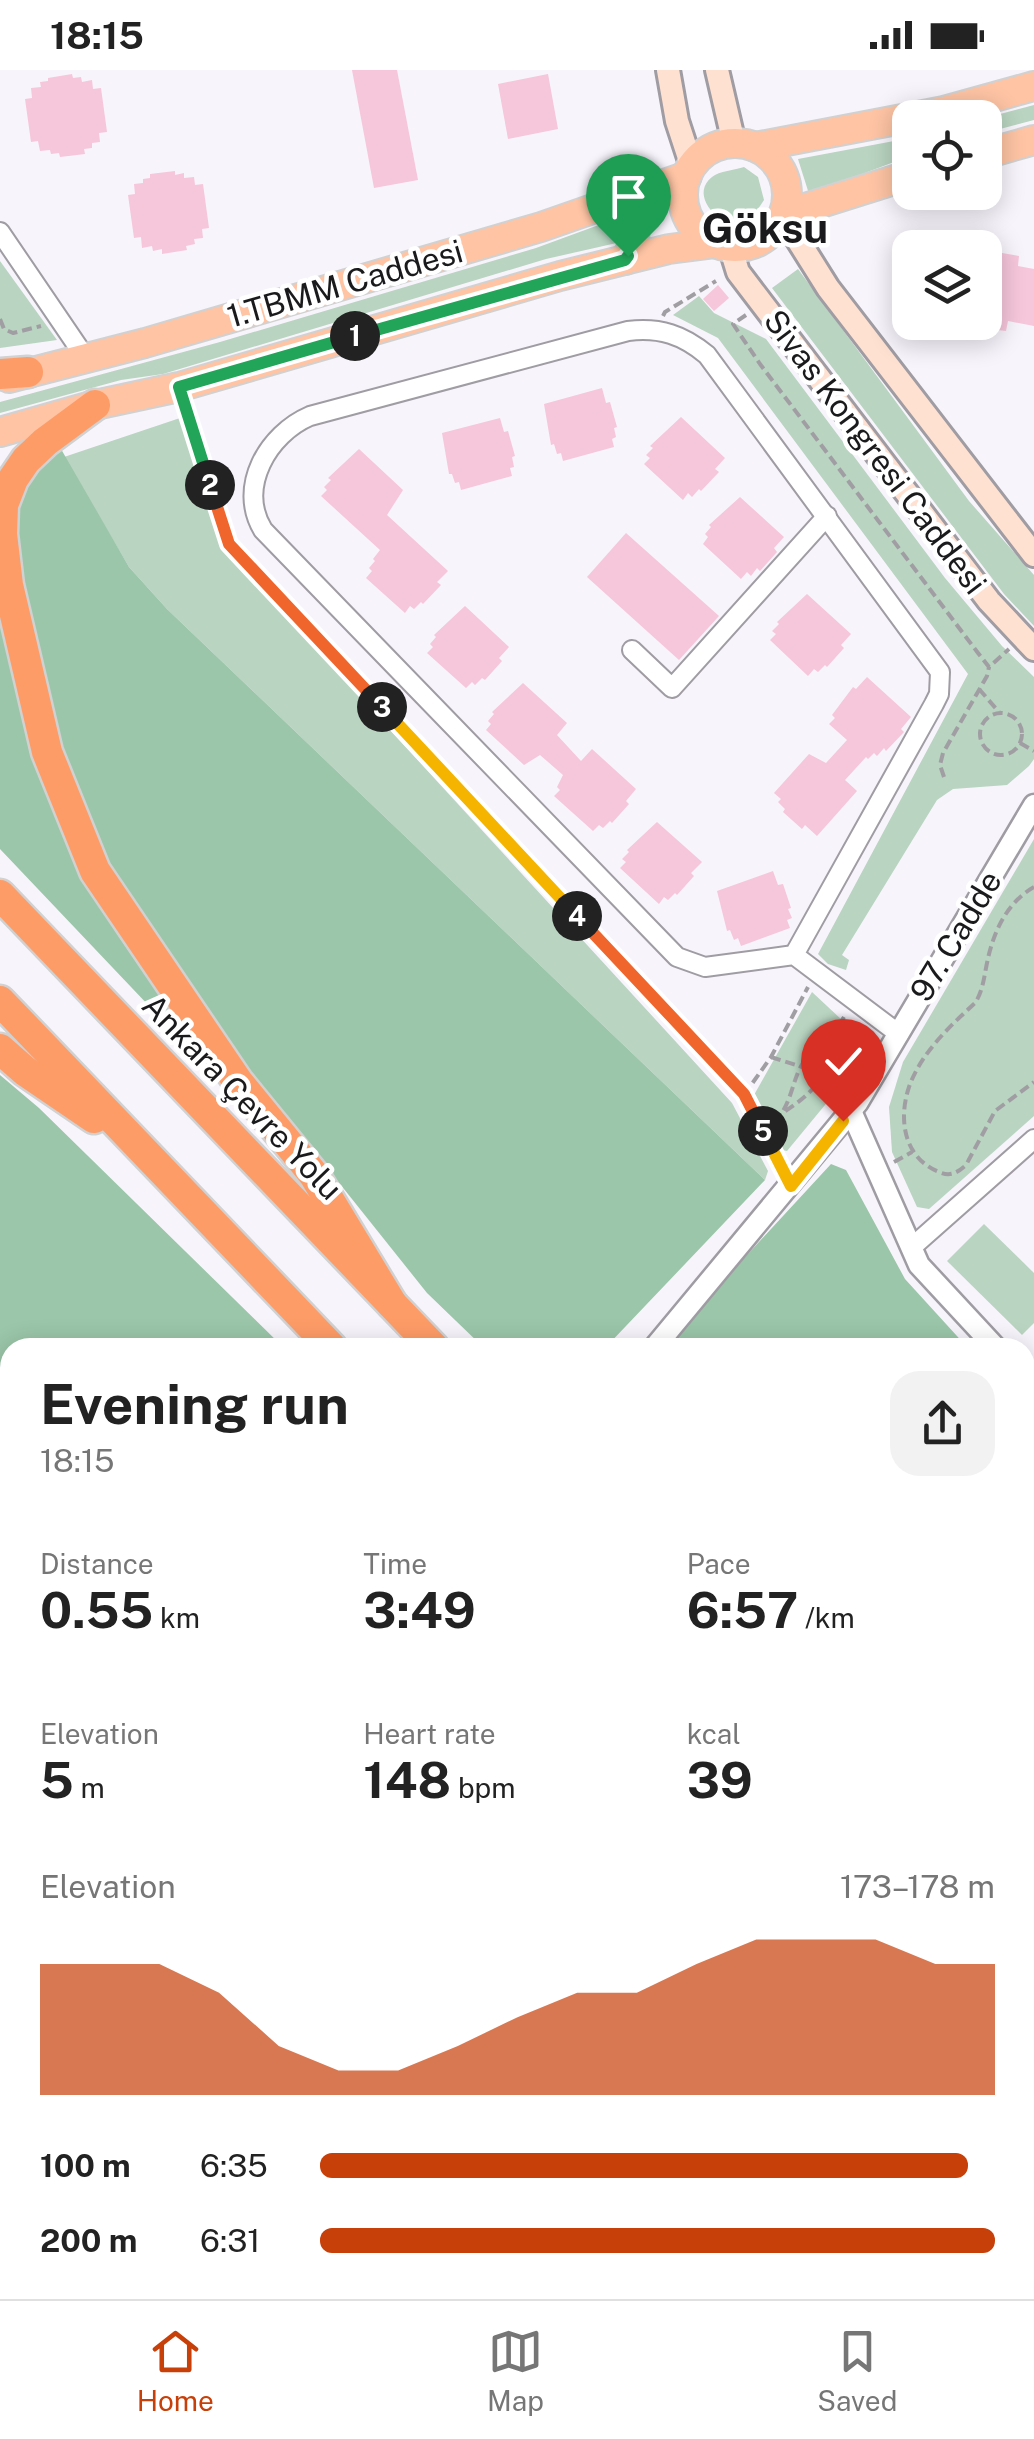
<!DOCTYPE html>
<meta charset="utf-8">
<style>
:root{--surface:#fff;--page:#f2f2f2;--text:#222;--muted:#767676;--line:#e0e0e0;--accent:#c74009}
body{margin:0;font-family:"Public Sans",sans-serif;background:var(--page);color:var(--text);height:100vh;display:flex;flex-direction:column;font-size:38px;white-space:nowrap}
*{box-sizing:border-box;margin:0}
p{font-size:32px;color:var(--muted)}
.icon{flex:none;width:55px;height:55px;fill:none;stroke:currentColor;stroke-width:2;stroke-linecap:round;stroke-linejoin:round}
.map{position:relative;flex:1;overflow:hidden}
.details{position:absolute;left:0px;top:1268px;width:1035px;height:962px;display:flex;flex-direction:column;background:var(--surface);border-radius:30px 30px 0 0;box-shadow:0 5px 25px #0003}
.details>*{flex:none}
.tools{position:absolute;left:892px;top:30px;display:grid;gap:20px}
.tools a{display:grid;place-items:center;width:110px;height:110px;border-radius:20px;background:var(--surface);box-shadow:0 5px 25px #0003;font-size:50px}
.pin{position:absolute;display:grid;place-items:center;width:85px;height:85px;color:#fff;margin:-102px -42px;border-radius:50% 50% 50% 0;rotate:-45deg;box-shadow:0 0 10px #0007}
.pin .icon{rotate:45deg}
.km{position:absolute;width:50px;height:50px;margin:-25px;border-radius:50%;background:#222;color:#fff;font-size:28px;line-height:50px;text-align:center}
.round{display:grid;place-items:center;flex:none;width:105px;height:105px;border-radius:30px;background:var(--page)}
.head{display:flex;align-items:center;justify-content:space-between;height:170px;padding:0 40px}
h1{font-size:55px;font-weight:700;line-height:75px}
.metrics{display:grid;grid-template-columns:repeat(3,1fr);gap:15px;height:170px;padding:10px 40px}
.metrics div{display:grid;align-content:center}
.metrics b{font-size:50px;font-weight:700}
.metrics small{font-size:28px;font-weight:400}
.metrics p{font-size:28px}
.chart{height:280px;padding:20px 40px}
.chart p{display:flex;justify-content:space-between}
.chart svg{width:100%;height:180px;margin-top:10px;fill:var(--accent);opacity:.7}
ul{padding:0 40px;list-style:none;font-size:32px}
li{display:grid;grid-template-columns:160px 120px 1fr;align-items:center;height:75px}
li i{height:25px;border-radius:12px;background:var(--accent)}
.status{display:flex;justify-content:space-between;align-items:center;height:70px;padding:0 50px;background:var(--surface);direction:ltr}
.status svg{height:28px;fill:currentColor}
.dock{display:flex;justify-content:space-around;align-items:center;height:140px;border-top:2px solid var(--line);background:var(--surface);font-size:28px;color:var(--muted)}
.dock a{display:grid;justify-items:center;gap:5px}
.dock .selected{color:var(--accent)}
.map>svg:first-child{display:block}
</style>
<div class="status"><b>18:15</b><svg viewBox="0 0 49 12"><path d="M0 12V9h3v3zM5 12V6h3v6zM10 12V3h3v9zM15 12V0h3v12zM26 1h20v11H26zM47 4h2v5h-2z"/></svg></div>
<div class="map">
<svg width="1034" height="2229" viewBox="0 0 1034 2229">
<rect width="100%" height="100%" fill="#f8f4fc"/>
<g fill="#b9d4c1">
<polygon points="1034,35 1034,50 985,63 985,48"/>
<polygon points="910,68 910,86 809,124 798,89"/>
<path d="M744,97L758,107L764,130L754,145L728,154C712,146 692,123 712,107C719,101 735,100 744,97Z"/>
<polygon points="615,149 620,153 621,172 546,189 163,304 121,310 0,343 0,332 220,272 536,178"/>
<polygon points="0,191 57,270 0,278"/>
<polygon points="798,199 969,431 1034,505 1034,556 1004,524 772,218"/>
<polygon points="699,226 714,243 766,269 945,508 1002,576 1034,607 1034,689 1029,696 1007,715 953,719 937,730 842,885 849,890 846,900 828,894 818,884 968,604 718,268 673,245"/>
<polygon points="183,347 226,481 732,1033 768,1101 765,1110 167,539 129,497 64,387"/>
<polygon points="1034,769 1034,1046 929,1139 917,1137 892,1082 889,1037 903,992"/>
<polygon points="812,922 857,964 856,988 839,1018 787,1081 777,1079 754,1025"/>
<polygon points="984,1154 1034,1203 1034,1253 1022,1265 947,1191"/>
</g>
<g fill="#9bc6a9">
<polygon points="61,379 129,497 167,539 765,1110 606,1277 483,1277 427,1223 241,990 117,808 90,760 49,647 21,523 14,434 27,406"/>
<path d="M0,540C20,630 39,719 81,802C118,875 179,948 226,1017L0,779Z"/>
<polygon points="0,1005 39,1038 283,1277 10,1278 10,1414 0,1403"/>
<polygon points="831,1094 846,1100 905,1209 967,1277 661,1278"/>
<polygon points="1025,1341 1034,1351 1034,1869 1025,1859"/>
<polygon points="0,1993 10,1997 10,2136 0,2130"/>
<polygon points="1025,2085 1034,2094 1034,2229 54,2229 55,2220 1025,2220"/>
</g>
<g fill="#f6c6da">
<polygon points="352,0 397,0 418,110 374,118"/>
<polygon points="72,4 73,8 81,7 82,12 92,10 93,19 101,18 107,62 99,63 100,72 92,73 92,78 84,79 85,84 60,87 59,83 51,84 50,80 40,81 38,71 31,72 25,29 32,28 31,18 41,17 40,12 48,11 48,8"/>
<polygon points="548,4 558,59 508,69 498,14"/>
<polygon points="175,101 175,105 184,103 184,108 194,107 195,115 203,114 209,158 202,159 203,168 194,169 195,174 186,176 187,180 162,184 162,179 153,181 152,176 142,178 141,167 134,168 128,125 135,124 134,114 143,113 143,109 150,108 150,104"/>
<polygon points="1002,183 1019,186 1018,196 1034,199 1034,256 1008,251 1006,261 989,259 992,243 985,241 985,197 999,199"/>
<polygon points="718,215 729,228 714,241 703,229"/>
<polygon points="602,318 606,333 610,332 617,357 614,358 616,367 612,369 614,377 563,391 561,383 557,384 554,374 551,375 544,334"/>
<polygon points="681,347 725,388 715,399 719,402 701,421 699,419 692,427 688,423 683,430 644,394 650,388 646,385 653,378 650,376"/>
<polygon points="500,348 504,362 508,361 515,386 512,387 514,397 510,398 512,406 461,420 459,412 455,413 452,404 449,404 442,363"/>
<polygon points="359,379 403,420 387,445 448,501 437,512 441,515 423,534 421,532 414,539 410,536 405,543 366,508 372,501 369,498 375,491 373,489 380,480 321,426 327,420 324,417 331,410 328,408"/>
<polygon points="740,427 784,467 774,478 777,482 760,501 757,498 751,506 747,502 741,509 703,474 708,467 705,464 711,457 709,455"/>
<polygon points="626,463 719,546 679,590 587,507"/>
<polygon points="807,524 851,564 841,575 844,578 827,597 825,595 818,602 814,599 808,606 770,570 776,564 772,561 779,554 777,552"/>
<polygon points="465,536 509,577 499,588 502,591 485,610 482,608 475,615 472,612 466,618 427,583 433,577 430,574 436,567 434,565"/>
<polygon points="867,607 911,647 901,659 904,662 886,681 884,678 877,686 874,683 868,689 866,687 845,710 857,721 817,766 805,755 802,759 783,742 785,739 778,732 781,729 774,723 809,684 826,693 847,670 829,654 835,648 832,645 853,617 856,619"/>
<polygon points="523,613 567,653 557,665 581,691 592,679 636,719 626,731 629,734 612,753 610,751 603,758 599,755 593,761 554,726 560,720 557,717 563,705 540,685 524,695 486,660 491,654 488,651 494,644 492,642"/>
<polygon points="657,752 702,792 691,803 694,806 677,825 675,823 668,830 664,827 659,834 620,798 626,792 622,789 629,782 627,780"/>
<polygon points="773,801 778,815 783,814 791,838 788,839 792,848 787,850 790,858 741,876 738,868 734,870 730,860 727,861 717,821"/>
</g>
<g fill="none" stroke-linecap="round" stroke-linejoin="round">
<defs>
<g id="minor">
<polyline points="0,162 85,287"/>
<polyline points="632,580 672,618 827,446"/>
<path d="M794,885L934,634L939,624L940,602L707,285C683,265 660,257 628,261L310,346C268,364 237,417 263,460L677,887L705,897L794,885L899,964"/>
<polyline points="911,1178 1034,1069"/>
<polyline points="0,1518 10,1529"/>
<polyline points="0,2142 10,2149"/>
<polyline points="41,2229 41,2220"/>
</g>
<g id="tertiary">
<polyline points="851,1041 919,1195 996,1278"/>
<polyline points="654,1278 858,1032 1034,735"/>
<polyline points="1025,1308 1034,1318"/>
<polyline points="0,1417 10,1428"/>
</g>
<g id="secondary">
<polyline points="668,0 677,51 692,97"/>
<polyline points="717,0 734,73"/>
<polyline points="780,151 796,167 828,218 1034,485"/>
<polyline points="730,176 738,202 989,531 1034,579"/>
</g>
<g id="primary">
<circle cx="735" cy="125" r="52"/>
<polyline points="755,77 944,41 1034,16"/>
<polyline points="985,84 1034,70"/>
<path d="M608,136C637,143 641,167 625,190"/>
<polyline points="783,145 910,105"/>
<polyline points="9,308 145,273 541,157 687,106"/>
<polyline points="0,362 95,335 179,317 560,206 669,179 716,173"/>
</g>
<g id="motorway">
<polyline points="0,304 28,302"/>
<polyline points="95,335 45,372 26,390 13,409 3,435 2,464 8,515 47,682 95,801 238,1012 314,1105 392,1234"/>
<polyline points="0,825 434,1278"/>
<polyline points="0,931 332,1278"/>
<polyline points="0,979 25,1001 94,1048"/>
<polyline points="1025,1896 1034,1906"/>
<polyline points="1025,2004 1034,2014"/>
</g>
</defs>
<use href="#minor" stroke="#a09ca3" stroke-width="22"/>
<use href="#tertiary" stroke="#a09ca3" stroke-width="25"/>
<use href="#secondary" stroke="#a09ca3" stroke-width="28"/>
<use href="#primary" stroke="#d1d1d1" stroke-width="32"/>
<use href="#motorway" stroke="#d1d1d1" stroke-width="35"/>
<g stroke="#a19ea3" stroke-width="4" stroke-dasharray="10 5" stroke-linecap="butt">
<polyline points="746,245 733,254 760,294 978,583 989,597 1009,579"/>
<polyline points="663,246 665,242 716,211"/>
<polyline points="0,249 4,259 13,263 41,256"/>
<polyline points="185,336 229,474 744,1025 781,1097"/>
<polyline points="979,619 999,642"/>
<circle cx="1001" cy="664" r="21"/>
<polyline points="1020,673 1034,681"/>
<polyline points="944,707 940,695 943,683 987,606 989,597"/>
<path d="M1034,817C1006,833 993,863 987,893C984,907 983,921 975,933C949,957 921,983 909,1017C898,1050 904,1088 939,1102C950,1107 957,1103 966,1095L995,1041L1034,1012"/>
<polyline points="825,977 844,947"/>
<polyline points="771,987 799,996"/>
<polyline points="819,1014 841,1025"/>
<polyline points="744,1025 771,987 808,917"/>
<path d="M763,1062C769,1056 777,1050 781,1044C798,1019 792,987 825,977C834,1006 805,1029 782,1043"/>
<polyline points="894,1092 912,1082"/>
<polyline points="0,1613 10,1624"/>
<polyline points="0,1832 10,1839"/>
</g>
<use href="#minor" stroke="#fff" stroke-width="18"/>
<use href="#tertiary" stroke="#fff" stroke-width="20"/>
<use href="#secondary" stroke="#ffe1d1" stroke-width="22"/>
<use href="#primary" stroke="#fec4a4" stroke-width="28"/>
<use href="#motorway" stroke="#fe9c67" stroke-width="30"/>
</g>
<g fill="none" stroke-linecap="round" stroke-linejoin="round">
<defs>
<polyline id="split-1" points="355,266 625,190 628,186"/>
<polyline id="split-2" points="210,415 179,317 355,266"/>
<polyline id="split-3" points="210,415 229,474 382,637"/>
<polyline id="split-4" points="382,637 577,846"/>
<polyline id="split-5" points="577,846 744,1024 763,1061"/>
<polyline id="split-6" points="763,1061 791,1116 843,1051"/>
</defs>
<use href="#split-1" stroke="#fff" stroke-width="20"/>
<use href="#split-2" stroke="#fff" stroke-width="20"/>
<use href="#split-3" stroke="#fff" stroke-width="20"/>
<use href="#split-4" stroke="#fff" stroke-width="20"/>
<use href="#split-5" stroke="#fff" stroke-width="20"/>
<use href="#split-6" stroke="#fff" stroke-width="20"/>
<use href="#split-1" stroke="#22a559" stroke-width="12"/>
<use href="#split-2" stroke="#22a559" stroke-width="12"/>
<use href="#split-3" stroke="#f0652b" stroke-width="12"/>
<use href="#split-4" stroke="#f5b400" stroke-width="12"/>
<use href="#split-5" stroke="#f0652b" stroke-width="12"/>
<use href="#split-6" stroke="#f5b400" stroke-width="12"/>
</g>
<g text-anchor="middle" stroke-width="9" stroke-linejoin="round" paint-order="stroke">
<g font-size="32" fill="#1a191b" stroke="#fff">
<text transform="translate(345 214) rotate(-16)" y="11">1.TBMM Caddesi</text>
<text transform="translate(875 382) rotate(53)" y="11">Sivas Kongresi Caddesi</text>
<text transform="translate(956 866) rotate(-59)" y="11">97. Cadde</text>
<text transform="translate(242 1027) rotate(46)" y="11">Ankara Çevre Yolu</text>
</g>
<g font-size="42" font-weight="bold" fill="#1a191b" stroke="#fff">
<text x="765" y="173">Göksu</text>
</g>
</g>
</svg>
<div class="tools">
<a><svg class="icon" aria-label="locate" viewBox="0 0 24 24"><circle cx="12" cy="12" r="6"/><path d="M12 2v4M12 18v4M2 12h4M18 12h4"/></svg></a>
<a><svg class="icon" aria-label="layers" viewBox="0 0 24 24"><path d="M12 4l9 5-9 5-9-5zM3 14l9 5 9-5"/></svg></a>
</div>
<div class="pin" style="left:628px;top:186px;background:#1e9e55"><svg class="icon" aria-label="arrive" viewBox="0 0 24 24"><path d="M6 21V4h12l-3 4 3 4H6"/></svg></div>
<div class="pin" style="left:843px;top:1051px;background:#d93025"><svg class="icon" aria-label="check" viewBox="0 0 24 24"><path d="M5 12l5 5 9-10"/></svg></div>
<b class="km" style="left:355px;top:266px">1</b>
<b class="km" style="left:210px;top:415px">2</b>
<b class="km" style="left:382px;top:637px">3</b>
<b class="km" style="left:577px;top:846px">4</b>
<b class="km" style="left:763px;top:1061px">5</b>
<section class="details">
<div class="head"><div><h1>Evening run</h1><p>18:15</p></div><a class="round"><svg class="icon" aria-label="share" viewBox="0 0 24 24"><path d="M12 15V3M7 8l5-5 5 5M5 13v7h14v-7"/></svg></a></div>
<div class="metrics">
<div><p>Distance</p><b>0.55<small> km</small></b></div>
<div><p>Time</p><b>3:49</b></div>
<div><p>Pace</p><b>6:57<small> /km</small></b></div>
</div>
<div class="metrics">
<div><p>Elevation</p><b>5<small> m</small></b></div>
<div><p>Heart rate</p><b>148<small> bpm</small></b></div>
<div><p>kcal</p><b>39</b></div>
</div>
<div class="chart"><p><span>Elevation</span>173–178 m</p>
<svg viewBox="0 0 160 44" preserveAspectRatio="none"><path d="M0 44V12L10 12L20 12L30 19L40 32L50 38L60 38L70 32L80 25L90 19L100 19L110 12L120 6L130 6L140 6L150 12L160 12V44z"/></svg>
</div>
<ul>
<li><b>100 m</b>6:35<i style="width:96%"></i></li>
<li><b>200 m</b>6:31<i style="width:100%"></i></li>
</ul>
</section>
</div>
<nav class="dock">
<a class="selected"><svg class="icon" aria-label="home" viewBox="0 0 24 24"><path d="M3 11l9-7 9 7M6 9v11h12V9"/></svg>Home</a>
<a><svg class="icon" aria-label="map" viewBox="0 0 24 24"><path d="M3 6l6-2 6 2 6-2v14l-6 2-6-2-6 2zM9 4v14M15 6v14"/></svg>Map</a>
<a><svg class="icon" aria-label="saved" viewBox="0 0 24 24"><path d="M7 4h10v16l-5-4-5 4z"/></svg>Saved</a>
</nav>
